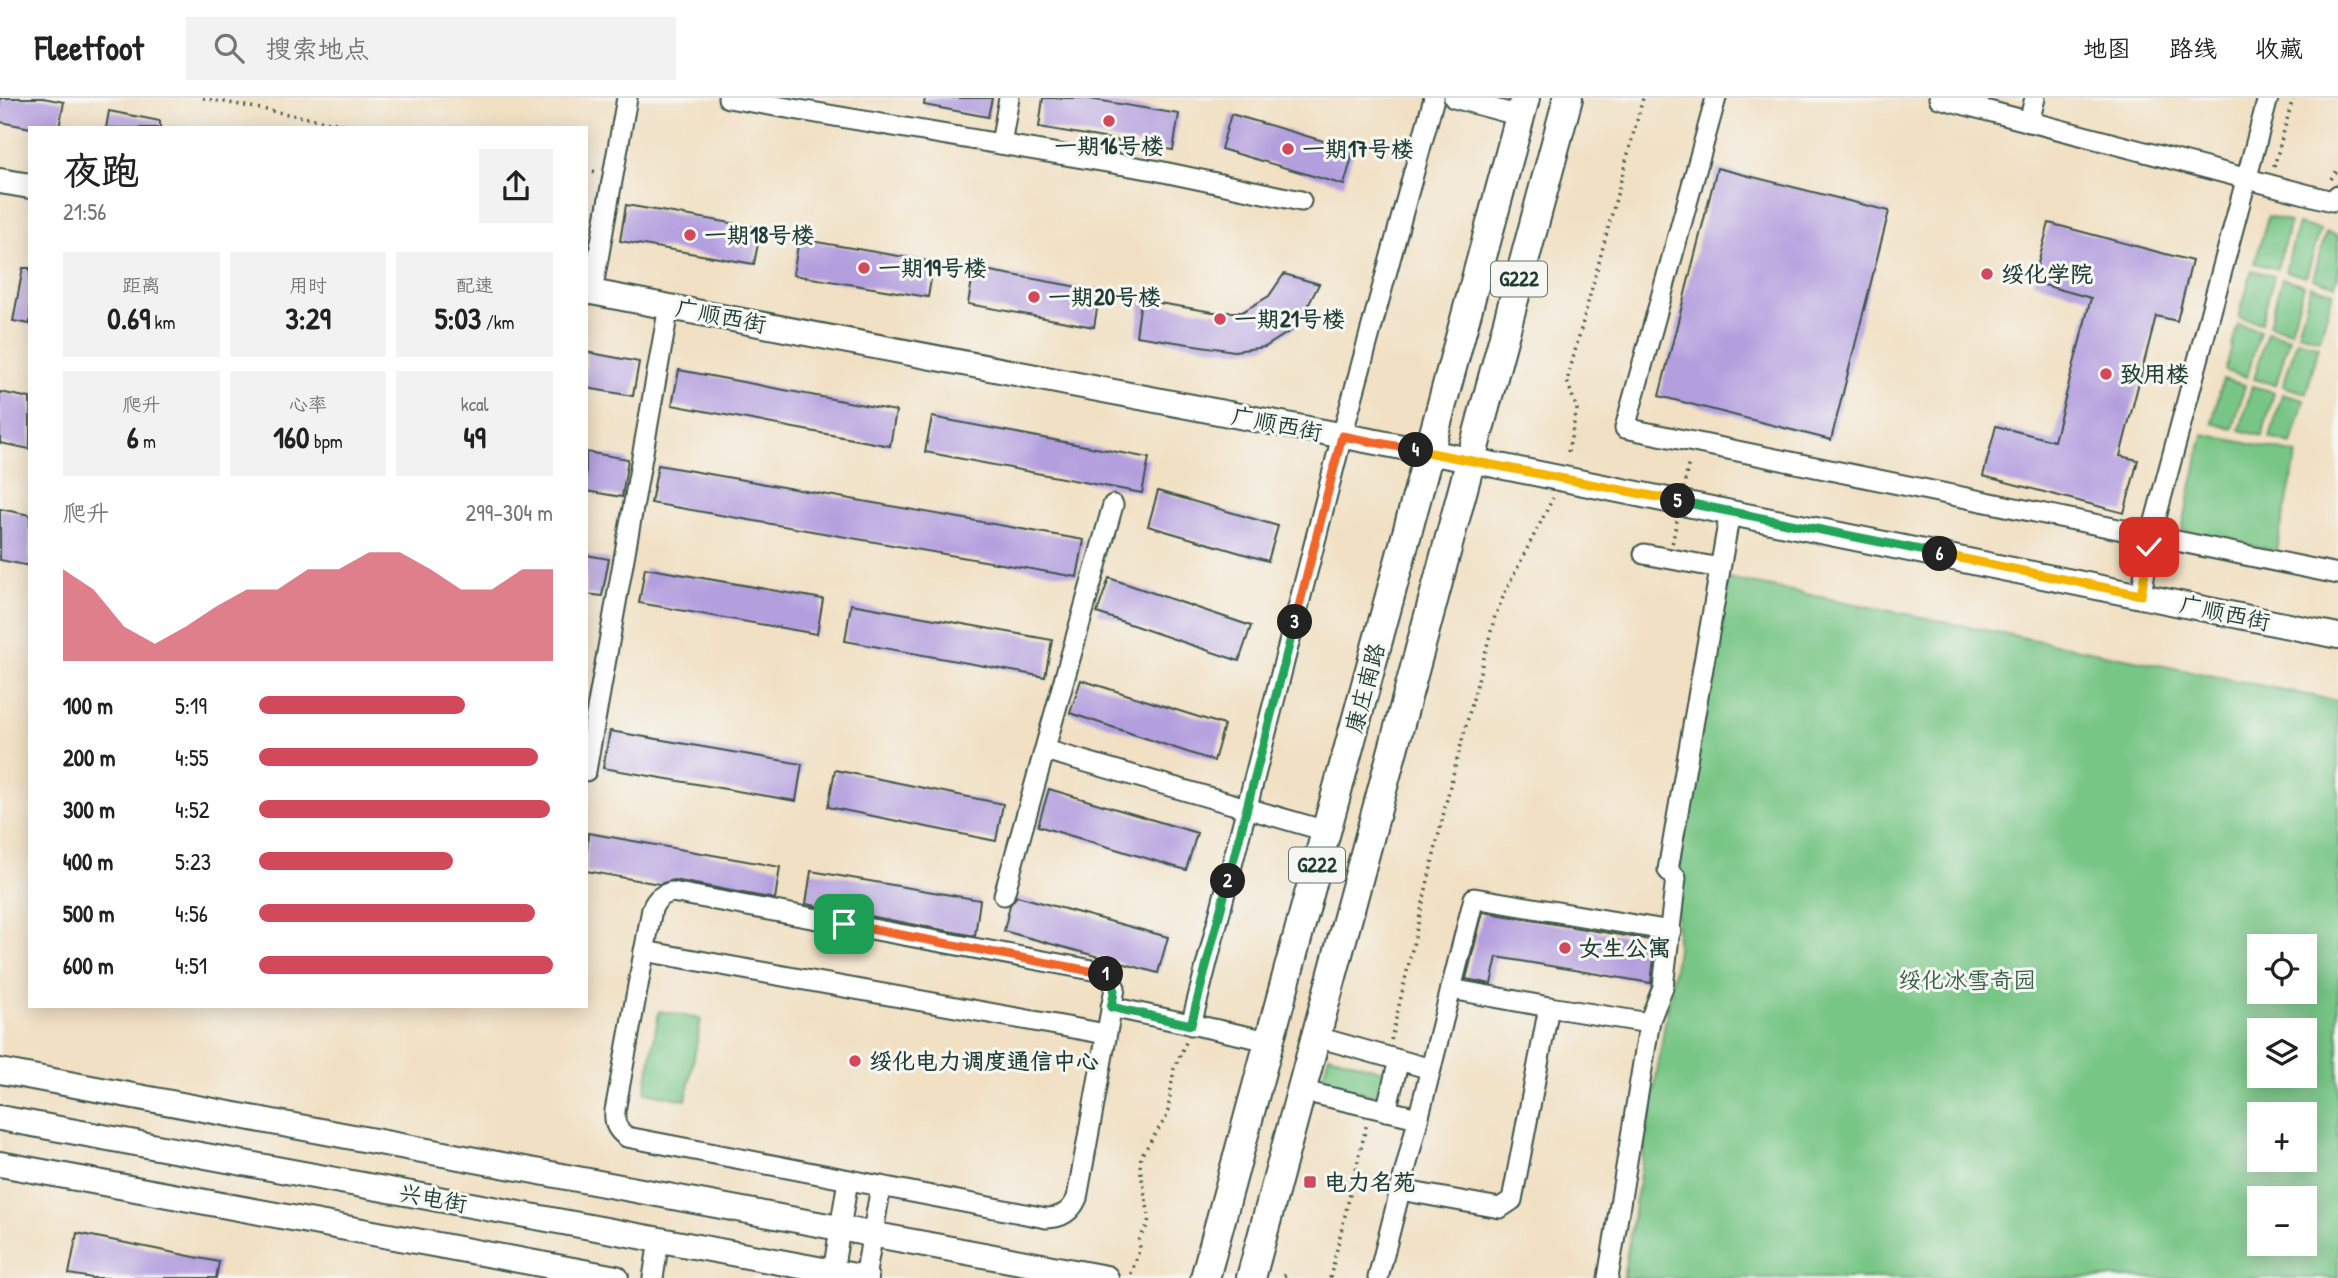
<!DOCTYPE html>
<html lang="zh">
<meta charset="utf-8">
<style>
:root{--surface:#fff;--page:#f2f2f2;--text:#222;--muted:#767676;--line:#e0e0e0;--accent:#d1495b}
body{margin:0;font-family:"Patrick Hand","LXGW WenKai TC",sans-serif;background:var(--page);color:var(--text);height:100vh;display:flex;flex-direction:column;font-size:26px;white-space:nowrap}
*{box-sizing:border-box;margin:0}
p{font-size:23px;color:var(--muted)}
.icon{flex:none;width:38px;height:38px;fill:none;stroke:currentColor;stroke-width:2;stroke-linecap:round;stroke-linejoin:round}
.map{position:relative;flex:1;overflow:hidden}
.drawer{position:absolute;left:28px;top:28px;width:560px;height:882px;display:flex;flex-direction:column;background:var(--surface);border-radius:0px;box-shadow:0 4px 18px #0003}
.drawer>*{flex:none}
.fabs{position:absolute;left:2247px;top:836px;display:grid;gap:14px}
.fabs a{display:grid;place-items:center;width:70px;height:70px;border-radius:0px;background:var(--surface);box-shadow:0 4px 18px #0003;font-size:35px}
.pin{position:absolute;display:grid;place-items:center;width:60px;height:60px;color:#fff;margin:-30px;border-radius:14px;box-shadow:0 4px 10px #0006}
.km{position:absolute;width:35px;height:35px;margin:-18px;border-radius:50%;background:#222;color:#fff;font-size:19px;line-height:35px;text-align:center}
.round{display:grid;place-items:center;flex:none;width:74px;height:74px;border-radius:0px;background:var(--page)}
.head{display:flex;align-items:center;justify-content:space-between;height:119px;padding:0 35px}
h1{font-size:38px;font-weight:700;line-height:52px}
.stats{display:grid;grid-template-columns:repeat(3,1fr);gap:10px;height:119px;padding:7px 35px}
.stats div{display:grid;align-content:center;border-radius:0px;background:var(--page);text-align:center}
.stats b{font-size:30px;font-weight:700}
.stats small{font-size:19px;font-weight:400}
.stats p{font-size:19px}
.chart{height:196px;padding:14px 35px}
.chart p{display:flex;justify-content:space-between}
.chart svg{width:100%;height:126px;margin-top:7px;fill:var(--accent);opacity:.7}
ul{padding:0 35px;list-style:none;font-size:23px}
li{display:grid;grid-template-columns:112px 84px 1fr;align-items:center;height:52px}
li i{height:18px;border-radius:9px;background:var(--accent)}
header{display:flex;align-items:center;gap:42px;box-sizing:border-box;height:98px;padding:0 35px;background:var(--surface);border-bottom:2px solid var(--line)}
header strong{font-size:33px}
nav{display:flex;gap:38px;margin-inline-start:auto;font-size:24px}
.search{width:490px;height:63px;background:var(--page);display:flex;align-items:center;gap:18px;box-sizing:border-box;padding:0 24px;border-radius:0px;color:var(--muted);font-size:26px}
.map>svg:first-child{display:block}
</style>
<header>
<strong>Fleetfoot</strong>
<div class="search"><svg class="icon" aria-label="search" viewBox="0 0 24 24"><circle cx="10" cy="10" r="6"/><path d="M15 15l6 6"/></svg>搜索地点</div>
<nav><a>地图</a><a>路线</a><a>收藏</a></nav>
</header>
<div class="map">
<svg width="2338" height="1180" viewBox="0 0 2338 1180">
<rect width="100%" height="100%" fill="#f6f6f2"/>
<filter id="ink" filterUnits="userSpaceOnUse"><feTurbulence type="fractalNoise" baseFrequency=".0143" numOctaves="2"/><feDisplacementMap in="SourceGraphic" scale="14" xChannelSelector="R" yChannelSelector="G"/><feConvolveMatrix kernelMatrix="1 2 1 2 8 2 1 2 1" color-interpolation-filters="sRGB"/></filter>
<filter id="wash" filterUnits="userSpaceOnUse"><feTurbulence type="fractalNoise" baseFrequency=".00686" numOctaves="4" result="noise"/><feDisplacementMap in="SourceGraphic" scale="28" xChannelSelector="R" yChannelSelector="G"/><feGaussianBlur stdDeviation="1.57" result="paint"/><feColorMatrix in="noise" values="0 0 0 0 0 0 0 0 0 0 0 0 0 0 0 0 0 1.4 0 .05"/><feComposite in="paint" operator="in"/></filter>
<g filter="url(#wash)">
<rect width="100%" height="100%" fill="#f1e0c3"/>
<g fill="#78c686" stroke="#4c825d" stroke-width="2" fill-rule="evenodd">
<polygon points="2268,118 2290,124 2277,171 2255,165"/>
<polygon points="2298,126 2320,132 2306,179 2285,173"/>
<polygon points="2326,134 2338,138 2338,177 2335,187 2313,181"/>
<polygon points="2252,172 2274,178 2261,225 2239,219"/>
<polygon points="2282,180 2304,187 2291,233 2269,227"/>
<polygon points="2311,188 2333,194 2320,241 2298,235"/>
<polygon points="2238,226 2260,233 2247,279 2225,273"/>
<polygon points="2267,234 2289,240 2276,287 2254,281"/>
<polygon points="2297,242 2319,248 2306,295 2283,288"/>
<polygon points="2223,281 2245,287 2233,331 2212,325"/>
<polygon points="2252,288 2274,294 2262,338 2240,332"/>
<polygon points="2282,296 2304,302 2292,346 2270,340"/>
<polygon points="2203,336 2297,356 2276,453 2182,432"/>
<path d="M1727,480L2338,603V1180H1623L1677,852L1676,769ZM2259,849H2305V894H2259ZM2259,933H2305V978H2259ZM2259,1017H2305V1062H2259ZM2259,1101H2305V1146H2259Z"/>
<polygon points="659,913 701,921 686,1002 645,994"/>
<polygon points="1329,957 1387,974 1381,998 1321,985"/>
</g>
<g id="blocks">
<g fill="#b39ede">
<polygon points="0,0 43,0 64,4 59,30 31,30 0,24"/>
<polygon points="925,0 992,0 988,19 924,7"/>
<polygon points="1043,0 1084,0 1179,16 1173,52 1039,29"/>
<polygon points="109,13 160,23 160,30 106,30"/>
<polygon points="1231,16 1354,52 1344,87 1221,51"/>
<polygon points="1717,70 1889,113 1831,342 1659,298"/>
<polygon points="626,107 761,130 754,166 620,143"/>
<polygon points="2049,125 2192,163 2177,223 2156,218 2120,358 2138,362 2124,415 1983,378 1996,328 2054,343 2091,200 2033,184"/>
<polygon points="799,141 934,164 928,199 793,177"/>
<polygon points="23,170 30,170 30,226 13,223"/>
<polygon points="974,170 1100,193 1094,229 968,206"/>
<polygon points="1284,176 1319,186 1298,228 1265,249 1234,253 1136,238 1141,202 1213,214 1242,214 1269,198"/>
<polygon points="586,254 639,264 633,298 586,290"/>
<polygon points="679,272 896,313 890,348 672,307"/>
<polygon points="0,294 30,300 30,351 0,345"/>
<polygon points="932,319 1149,360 1142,395 925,354"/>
<polygon points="586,354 628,361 622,399 586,393"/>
<polygon points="658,367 1084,442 1077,479 651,405"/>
<polygon points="1158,393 1278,428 1268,463 1148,428"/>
<polygon points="0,411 30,417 30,468 0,462"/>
<polygon points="586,457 609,461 602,498 586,496"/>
<polygon points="645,470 823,501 817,536 639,505"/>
<polygon points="1109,480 1251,528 1239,563 1097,515"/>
<polygon points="851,506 1052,542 1045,579 845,543"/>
<polygon points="1081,582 1224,627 1214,663 1070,615"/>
<polygon points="610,633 802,666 796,703 603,670"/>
<polygon points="835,672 1003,706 996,743 828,709"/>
<polygon points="1049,691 1197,735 1186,772 1038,728"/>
<polygon points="588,735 780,769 775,801 674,782 659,786 586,773"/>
<polygon points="811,773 980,802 975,838 806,806"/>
<polygon points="1017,798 1168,839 1158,875 1004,833 1010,807"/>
<polygon points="1483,814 1656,843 1651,885 1497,859 1491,886 1466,881"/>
<polygon points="77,1135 219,1164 216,1180 92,1180 69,1176"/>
</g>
</g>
</g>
<g filter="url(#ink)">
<use href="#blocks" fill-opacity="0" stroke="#3e5549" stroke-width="2"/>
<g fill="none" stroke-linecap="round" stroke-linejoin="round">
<defs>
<g id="minor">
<polyline points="728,0 1154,72 1301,103"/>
<polyline points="1454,0 1520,18"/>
<polyline points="1716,0 1625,330 2338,476"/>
<polyline points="1939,0 2332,103 2338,97"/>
<polyline points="2029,24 2035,0"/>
<polyline points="1001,46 1009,0"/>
<polyline points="592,194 627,0"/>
<polyline points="1644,456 1720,470"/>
<polyline points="2141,497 2151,438 2268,0"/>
<polyline points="1045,652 1326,733"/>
<polyline points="586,673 669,208"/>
<path d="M672,794L1103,874L1109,878L1115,890L1077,1100C1071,1114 1061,1120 1046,1120L627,1039C617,1032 614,1026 615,1013L652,811C656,801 661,797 672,794Z"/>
<polyline points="1004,797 1113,407"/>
<polyline points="644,853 1106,936"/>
<polyline points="1451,891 1549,909"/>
<polyline points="1111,909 1269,943"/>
<polyline points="1191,927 1342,338 1434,0"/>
<polyline points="1317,939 1431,971"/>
<polyline points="1303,993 1418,1020"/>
<polyline points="1386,1013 1399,962"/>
<polyline points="1400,1092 1500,1110 1512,1102 1549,909 1649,925"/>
<polyline points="833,1174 848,1082"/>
<polyline points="653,1180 659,1142"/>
<polyline points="865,1180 881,1088"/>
<polyline points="1378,1180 1474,800 1671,833"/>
<polyline points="1608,1180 1650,922 1663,889 1676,780 1668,772 1730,414"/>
</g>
<g id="major">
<polyline points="0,83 30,88"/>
<polyline points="586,193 1470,362 2338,538"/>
<polyline points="0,973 1106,1180"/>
<polyline points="0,1020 866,1180"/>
<polyline points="0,1066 616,1180"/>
</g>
<g id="highway">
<polyline points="1205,1180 1525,0"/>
<polyline points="1251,1180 1568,0"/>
</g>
</defs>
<use href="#minor" stroke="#3e5549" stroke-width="23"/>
<use href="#major" stroke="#3e5549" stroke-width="28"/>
<use href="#highway" stroke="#3e5549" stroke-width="32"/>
<g stroke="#3e5549" stroke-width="3.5" stroke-dasharray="2 5" stroke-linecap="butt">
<polyline points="203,0 362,30"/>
<polyline points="2274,69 2293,0"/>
<polyline points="586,72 598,74"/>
<polyline points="2331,81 2338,71"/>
<polyline points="1568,354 1577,311 1567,283 1643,0"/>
<polyline points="1391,942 1450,688 1495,518 1507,490 1553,400"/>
<polyline points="1131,1176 1140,1150 1139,1142 1148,1126 1149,1118 1140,1070 1141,1058 1167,1018 1174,971 1187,942"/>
<polyline points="1284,1178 1288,1175"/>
<polyline points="1330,1180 1367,1025"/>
</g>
<use href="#minor" stroke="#fff" stroke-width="19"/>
<use href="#major" stroke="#fff" stroke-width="24"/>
<use href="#highway" stroke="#fff" stroke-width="28"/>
<polyline stroke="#3e5549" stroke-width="3.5" stroke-dasharray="2 5" stroke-linecap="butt" points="1671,452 1689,363"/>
</g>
</g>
<g fill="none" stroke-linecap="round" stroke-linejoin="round" filter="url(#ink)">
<defs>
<polyline id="split-1" points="844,826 1106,876"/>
<path id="split-2" d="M1106,876C1118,886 1114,896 1111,909L1191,927L1228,783"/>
<polyline id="split-3" points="1228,783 1295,524"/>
<polyline id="split-4" points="1295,524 1342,338 1416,352"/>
<polyline id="split-5" points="1416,352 1678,403"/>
<polyline id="split-6" points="1678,403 1940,456"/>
<polyline id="split-7" points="1940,456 2141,497 2149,449"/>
</defs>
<use href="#split-1" stroke="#fff" stroke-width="14"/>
<use href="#split-2" stroke="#fff" stroke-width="14"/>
<use href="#split-3" stroke="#fff" stroke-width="14"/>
<use href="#split-4" stroke="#fff" stroke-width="14"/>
<use href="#split-5" stroke="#fff" stroke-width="14"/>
<use href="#split-6" stroke="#fff" stroke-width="14"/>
<use href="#split-7" stroke="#fff" stroke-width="14"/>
<use href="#split-1" stroke="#f0652b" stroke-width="9"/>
<use href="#split-2" stroke="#22a559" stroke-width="9"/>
<use href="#split-3" stroke="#22a559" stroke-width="9"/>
<use href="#split-4" stroke="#f0652b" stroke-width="9"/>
<use href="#split-5" stroke="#f5b400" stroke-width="9"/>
<use href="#split-6" stroke="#22a559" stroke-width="9"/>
<use href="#split-7" stroke="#f5b400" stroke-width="9"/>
</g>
<g fill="#d1495b" stroke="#f6f6f2" stroke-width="2.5">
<circle cx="1109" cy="23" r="7"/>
<circle cx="1288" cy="51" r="7"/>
<circle cx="690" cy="137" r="7"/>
<circle cx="864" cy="170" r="7"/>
<circle cx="1987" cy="176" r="7"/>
<circle cx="1034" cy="199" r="7"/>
<circle cx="1220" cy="221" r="7"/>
<circle cx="2106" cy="276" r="7"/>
<circle cx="1565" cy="850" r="7"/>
<circle cx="855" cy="963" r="7"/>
<rect x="1303" y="1077" width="14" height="14" rx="3.5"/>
</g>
<g text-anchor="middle" stroke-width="6" stroke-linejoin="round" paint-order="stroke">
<g fill="#f6f6f2" stroke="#60746d" stroke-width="2">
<rect x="1491" y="163.5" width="56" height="35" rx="5"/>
<rect x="1289" y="749.5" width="56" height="35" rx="5"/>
</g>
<g font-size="21" font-weight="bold" fill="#1f3d34">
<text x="1519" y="188">G222</text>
<text x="1317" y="774">G222</text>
</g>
<g font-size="23" font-weight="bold" fill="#1f3d34" stroke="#f6f6f2" text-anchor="start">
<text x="1109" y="56" text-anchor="middle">一期16号楼</text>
<text x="1302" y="59">一期17号楼</text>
<text x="704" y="145">一期18号楼</text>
<text x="878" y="178">一期19号楼</text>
<text x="2001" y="184">绥化学院</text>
<text x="1048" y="207">一期20号楼</text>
<text x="1234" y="229">一期21号楼</text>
<text x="2120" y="284">致用楼</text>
<text x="1579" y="858">女生公寓</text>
<text x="869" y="971">绥化电力调度通信中心</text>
<text x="1324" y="1092">电力名苑</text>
</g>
<g font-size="23" fill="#1f3d34" stroke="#f6f6f2">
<text transform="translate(721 218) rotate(11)" y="8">广顺西街</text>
<text transform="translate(1277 326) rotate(11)" y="8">广顺西街</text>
<text transform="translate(2225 515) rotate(12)" y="8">广顺西街</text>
<text transform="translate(1365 590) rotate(-75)" y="8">康庄南路</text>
<text transform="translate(433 1100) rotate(10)" y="8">兴电街</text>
</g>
<g font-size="23" fill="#355f48" stroke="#f6f6f2">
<text x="1967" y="890">绥化冰雪奇园</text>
</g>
</g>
</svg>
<div class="fabs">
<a><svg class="icon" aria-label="locate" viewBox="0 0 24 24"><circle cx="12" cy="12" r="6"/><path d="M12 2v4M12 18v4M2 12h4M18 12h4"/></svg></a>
<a><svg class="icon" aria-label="layers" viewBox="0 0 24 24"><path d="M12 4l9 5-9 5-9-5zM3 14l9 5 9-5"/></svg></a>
<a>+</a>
<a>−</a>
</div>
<div class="pin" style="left:844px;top:826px;background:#1e9e55"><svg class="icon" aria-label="arrive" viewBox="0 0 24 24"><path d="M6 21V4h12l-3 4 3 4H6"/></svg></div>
<div class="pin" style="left:2149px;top:449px;background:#d93025"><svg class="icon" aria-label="check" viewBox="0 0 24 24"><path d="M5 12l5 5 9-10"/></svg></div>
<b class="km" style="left:1106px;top:876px">1</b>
<b class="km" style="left:1228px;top:783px">2</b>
<b class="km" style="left:1295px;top:524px">3</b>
<b class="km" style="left:1416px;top:352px">4</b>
<b class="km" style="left:1678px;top:403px">5</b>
<b class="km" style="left:1940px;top:456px">6</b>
<section class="drawer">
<div class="head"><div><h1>夜跑</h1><p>21:56</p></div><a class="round"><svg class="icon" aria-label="share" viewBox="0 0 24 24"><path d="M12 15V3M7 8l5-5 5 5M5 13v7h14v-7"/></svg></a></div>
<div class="stats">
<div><p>距离</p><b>0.69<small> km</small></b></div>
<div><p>用时</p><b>3:29</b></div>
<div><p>配速</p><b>5:03<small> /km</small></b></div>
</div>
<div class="stats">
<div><p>爬升</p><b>6<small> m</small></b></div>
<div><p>心率</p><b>160<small> bpm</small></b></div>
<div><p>kcal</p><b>49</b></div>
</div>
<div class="chart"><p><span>爬升</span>299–304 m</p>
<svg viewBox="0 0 160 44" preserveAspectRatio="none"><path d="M0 44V12L10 19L20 32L30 38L40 32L50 25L60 19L70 19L80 12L90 12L100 6L110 6L120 12L130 19L140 19L150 12L160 12V44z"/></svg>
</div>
<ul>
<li><b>100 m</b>5:19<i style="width:70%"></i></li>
<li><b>200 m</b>4:55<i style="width:95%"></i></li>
<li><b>300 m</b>4:52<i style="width:99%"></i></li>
<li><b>400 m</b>5:23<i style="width:66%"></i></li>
<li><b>500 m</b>4:56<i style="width:94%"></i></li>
<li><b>600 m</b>4:51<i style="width:100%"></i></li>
</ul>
</section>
</div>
